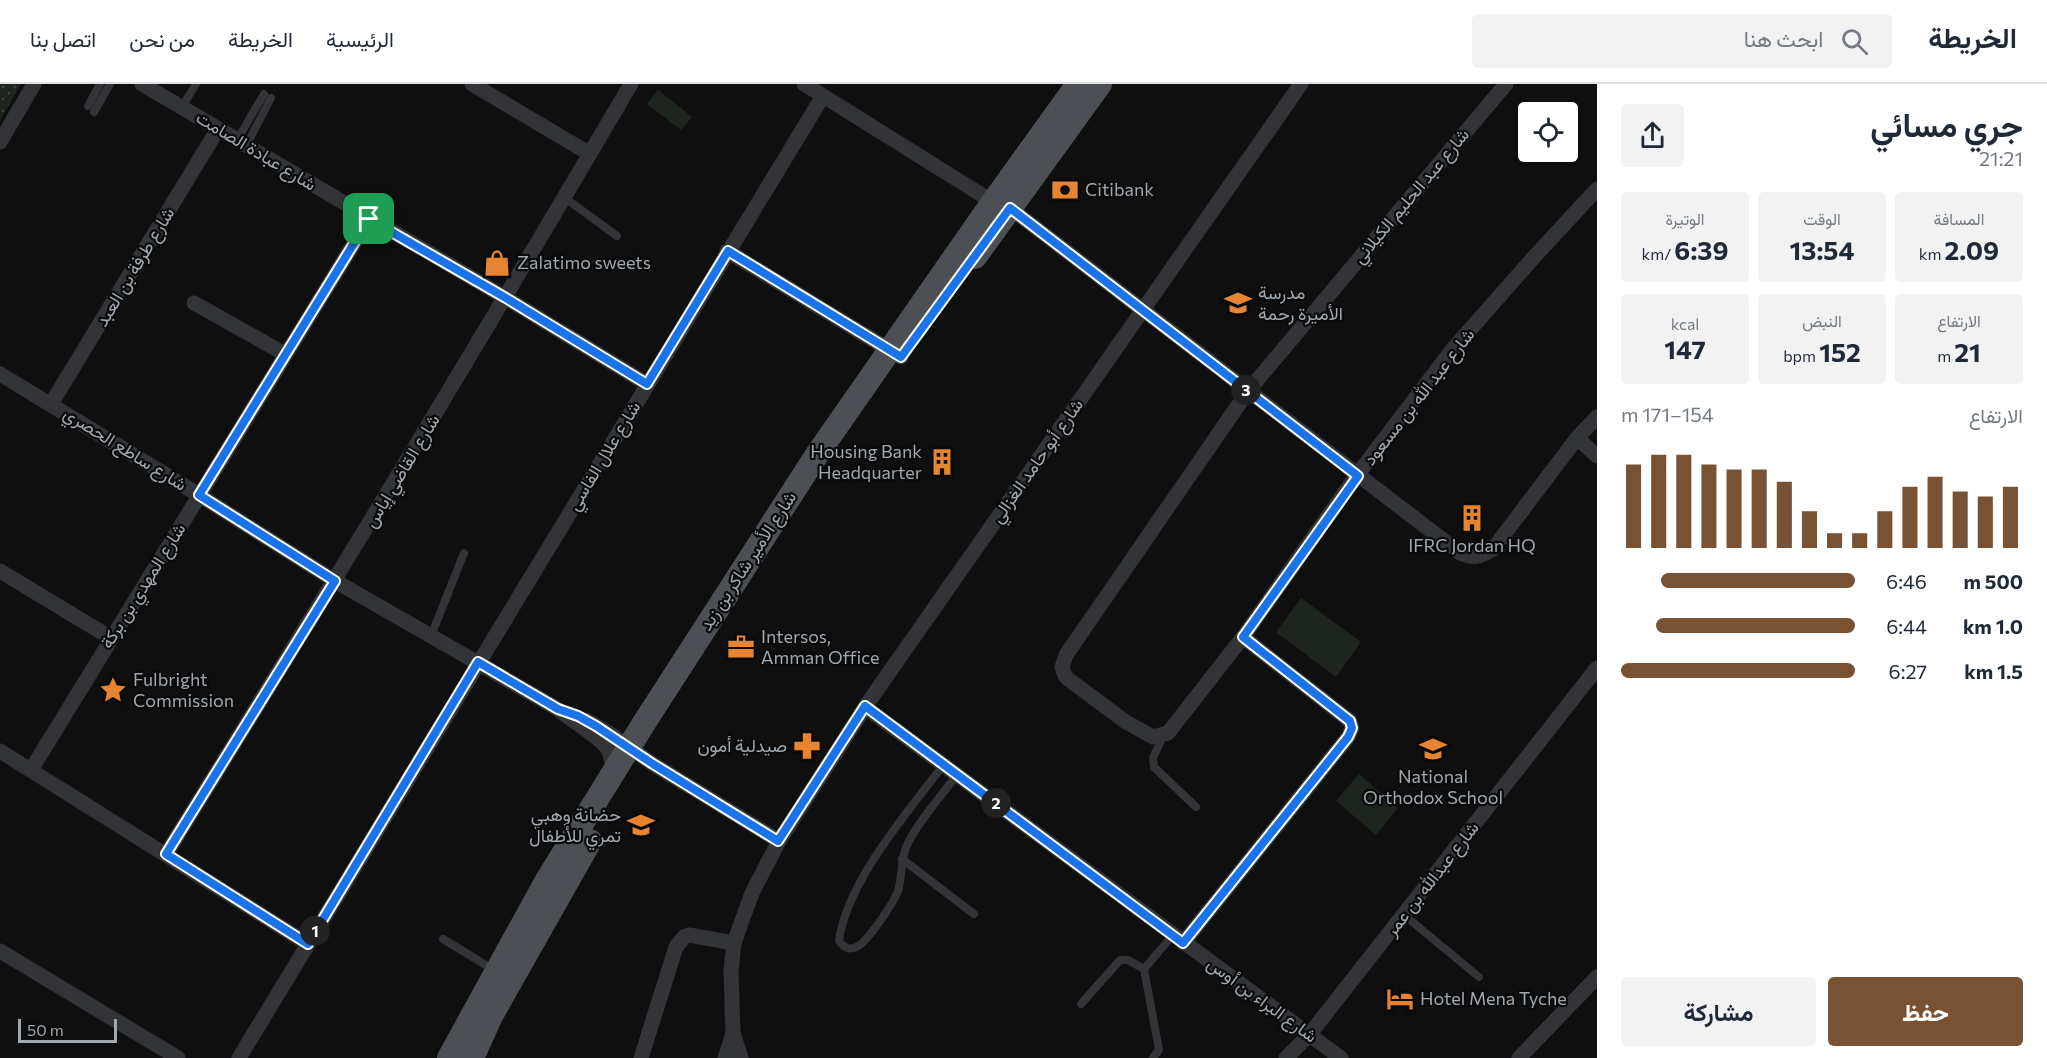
<!DOCTYPE html>
<html lang="ar">
<meta charset="utf-8">
<style>
:root{--surface:#fff;--page:#f2f2f3;--text:#1f2937;--muted:#747a83;--line:#e0e1e3;--accent:#795234}
body{margin:0;font-family:Commissioner,Vazirmatn,sans-serif;background:var(--page);color:var(--text);direction:rtl;height:100vh;display:flex;flex-direction:column;font-size:22px;white-space:nowrap}
*{box-sizing:border-box;margin:0}
p{font-size:20px;color:var(--muted)}
.icon{flex:none;width:33px;height:33px;fill:none;stroke:currentColor;stroke-width:2;stroke-linecap:round;stroke-linejoin:round}
.map{position:relative;flex:1;overflow:hidden;direction:ltr}
.drawer{display:flex;flex-direction:column;background:var(--surface);width:450px}
.drawer>*{flex:none}
.tools{position:absolute;left:1518px;top:18px;display:grid;gap:12px}
.tools a{display:grid;place-items:center;width:60px;height:60px;border-radius:6px;background:var(--surface);box-shadow:0 2px 4px #0004;font-size:30px}
.scale{position:absolute;left:18px;bottom:15px;width:99px;box-sizing:border-box;padding-left:6px;border:3px solid #a1a9b0;border-top:0;font-size:16px;line-height:21px;white-space:nowrap;color:#a1a9b0;-webkit-text-stroke:4px #0a0a0b;paint-order:stroke}
.pin{position:absolute;display:grid;place-items:center;width:51px;height:51px;color:#fff;margin:-26px;border-radius:12px;box-shadow:0 3px 9px #0006}
.km{position:absolute;width:30px;height:30px;margin:-15px;border-radius:50%;background:#222;color:#fff;font-size:16px;line-height:30px;text-align:center}
.round{display:grid;place-items:center;flex:none;width:63px;height:63px;border-radius:6px;background:var(--page)}
.overview{display:flex;align-items:center;justify-content:space-between;height:102px;padding:0 24px}
h1{font-size:33px;font-weight:700;line-height:45px}
.metrics{display:grid;grid-template-columns:repeat(3,1fr);gap:9px;height:102px;padding:6px 24px}
.metrics div{display:grid;align-content:center;border-radius:6px;background:var(--page);text-align:center}
.metrics b{font-size:26px;font-weight:700}
.metrics small{font-size:16px;font-weight:400}
.metrics p{font-size:16px}
.chart{height:168px;padding:12px 24px}
.chart p{display:flex;justify-content:space-between}
.chart svg{width:100%;height:108px;margin-top:6px;stroke:var(--accent);stroke-width:6}
.button{display:flex;gap:12px;margin-top:auto;padding:12px 24px}
.button a{flex:1;height:69px;border-radius:6px;background:var(--accent);color:#fff;font-size:24px;font-weight:700;line-height:69px;text-align:center}
.button a+a{background:var(--page);color:var(--text)}
ul{padding:0 24px;list-style:none;font-size:20px}
li{display:grid;grid-template-columns:96px 72px 1fr;align-items:center;height:45px}
li i{height:15px;border-radius:8px;background:var(--accent)}
header{display:flex;align-items:center;gap:36px;box-sizing:border-box;height:84px;padding:0 30px;background:var(--surface);border-bottom:2px solid var(--line)}
header strong{font-size:28px}
nav{display:flex;gap:33px;margin-inline-start:auto;font-size:21px}
.search{width:420px;height:54px;background:var(--page);display:flex;align-items:center;gap:15px;box-sizing:border-box;padding:0 21px;border-radius:6px;color:var(--muted);font-size:22px}
main{display:flex;flex:1;min-height:0}
.map>svg:first-child{display:block}
</style>
<header>
<strong>الخريطة</strong>
<div class="search"><svg class="icon" aria-label="search" viewBox="0 0 24 24"><circle cx="10" cy="10" r="6"/><path d="M15 15l6 6"/></svg>ابحث هنا</div>
<nav><a>الرئيسية</a><a>الخريطة</a><a>من نحن</a><a>اتصل بنا</a></nav>
</header>
<main>
<section class="drawer">
<div class="overview"><div><h1>جري مسائي</h1><p>21:21</p></div><a class="round"><svg class="icon" aria-label="share" viewBox="0 0 24 24"><path d="M12 15V3M7 8l5-5 5 5M5 13v7h14v-7"/></svg></a></div>
<div class="metrics">
<div><p>المسافة</p><b>2.09<small> km</small></b></div>
<div><p>الوقت</p><b>13:54</b></div>
<div><p>الوتيرة</p><b>6:39<small> /km</small></b></div>
</div>
<div class="metrics">
<div><p>الارتفاع</p><b>21<small> m</small></b></div>
<div><p>النبض</p><b>152<small> bpm</small></b></div>
<div><p>kcal</p><b>147</b></div>
</div>
<div class="chart"><p><span>الارتفاع</span>154–171 m</p>
<svg viewBox="0 0 160 44" preserveAspectRatio="none"><path d="M5 44V10M15 44V6M25 44V6M35 44V10M45 44V12M55 44V12M65 44V17M75 44V29M85 44V38M95 44V38M105 44V29M115 44V19M125 44V15M135 44V21M145 44V23M155 44V19"/></svg>
</div>
<ul>
<li><b>500 m</b>6:46<i style="width:83%"></i></li>
<li><b>1.0 km</b>6:44<i style="width:85%"></i></li>
<li><b>1.5 km</b>6:27<i style="width:100%"></i></li>
</ul>
<div class="button"><a>حفظ</a><a>مشاركة</a></div>
</section>
<div class="map">
<svg width="1597" height="974" viewBox="0 0 1597 974">
<defs>
<pattern id="park-dots" width="8" height="8" patternUnits="userSpaceOnUse" patternTransform="scale(1.5)"><rect width="8" height="8" fill="#1e241e"/><path d="M2 2h.1M6 6h.1" fill="none" stroke="#3c413c" stroke-width="1.8" stroke-linecap="round"/></pattern>
</defs>
<rect width="100%" height="100%" fill="#0f0f10"/>
<polygon fill="url(#park-dots)" points="0,0 21,0 0,36"/>
<g fill="#1e241e">
<polygon points="658,6 692,33 681,46 647,20"/>
<polygon points="1301,514 1361,558 1336,593 1276,548"/>
<polygon points="1359,690 1398,724 1376,751 1336,717"/>
</g>
<g fill="none" stroke-linecap="round" stroke-linejoin="round">
<g stroke="#323437" stroke-width="8">
<polyline points="88,22 100,0"/>
<polyline points="182,23 196,0"/>
<polyline points="94,28 110,0"/>
<polyline points="237,56 264,10"/>
<polyline points="246,62 271,14"/>
<polyline points="565,114 617,152"/>
<polyline points="431,552 464,469"/>
<polyline points="1163,652 1153,674 1154,683 1196,723"/>
<path d="M944,680C908,728 847,797 839,857C844,864 850,867 858,862C868,857 894,818 898,807C903,790 900,773 909,757C921,734 941,712 957,691"/>
<polyline points="902,775 974,830"/>
<polyline points="1404,831 1479,893"/>
<polyline points="443,855 494,886"/>
<polyline points="1144,885 1159,966 1153,974"/>
<polyline points="1081,920 1120,876 1128,876 1144,885 1173,851"/>
</g>
<g stroke="#323437" stroke-width="15">
<polyline points="142,0 506,214 647,300"/>
<polyline points="472,0 590,70"/>
<polyline points="804,0 993,118"/>
<polyline points="1506,0 1248,307 1066,571 1062,583 1065,592 1068,595 1126,638 1153,653 1168,649 1243,553 1357,391 1452,266 1534,173 1597,105"/>
<polyline points="0,58 34,0"/>
<path d="M1010,124L1460,469C1474,475 1480,473 1493,465L1577,354L1597,333"/>
<polyline points="727,167 901,273"/>
<polyline points="194,219 285,270"/>
<path d="M0,290L199,411L335,497L558,625C570,636 600,653 608,665C612,672 612,681 613,689"/>
<polyline points="51,320 218,45"/>
<polyline points="1577,354 1597,372"/>
<polyline points="0,487 111,554"/>
<polyline points="865,623 1341,974"/>
<polyline points="586,636 612,651 653,680 779,757"/>
<polyline points="0,667 308,860"/>
<polyline points="31,686 369,135"/>
<path d="M166,770C324,515 479,259 631,0"/>
<polyline points="1183,859 1348,653 1352,644 1350,637 1243,553"/>
<polyline points="0,867 178,974"/>
<polyline points="239,974 823,12"/>
<polyline points="641,974 676,863 684,853 689,851 734,859"/>
<polyline points="725,974 733,949"/>
<polyline points="741,974 733,949 731,887 734,859 752,809 779,757 865,623 1301,0"/>
<polyline points="1286,974 1309,951 1597,584"/>
<polyline points="1519,974 1597,893"/>
</g>
<g stroke="#4c4f54" stroke-width="24">
<polyline points="975,173 1100,0"/>
<polyline points="449,974 547,796 644,639 818,369 993,118 1078,0"/>
<polyline points="472,974 491,932 590,757"/>
</g>
</g>
<g fill="none" stroke-linecap="round" stroke-linejoin="round">
<defs>
<polygon id="route" points="1010,124 1358,392 1243,553 1350,637 1352,644 1348,653 1183,859 865,622 778,757 653,680 596,642 578,632 558,625 478,578 308,860 166,770 335,497 199,411 369,135 506,214 647,300 728,167 901,273"/>
</defs>
<use href="#route" stroke="#fff" stroke-width="12"/>
<use href="#route" stroke="#1a73e8" stroke-width="8"/>
</g>
<defs>
<symbol id="bank-bare" viewBox="-9 -9 18 18"><path d="M-6-4H6V4H-6ZM0-2.3a2.3 2.3 0 1 0 0 4.6a2.3 2.3 0 1 0 0-4.6Z" fill="#e78431" stroke="#0a0a0b" stroke-width="2.5" paint-order="stroke"/></symbol>
<symbol id="shop-bare" viewBox="-9 -9 18 18"><path d="M-5-2.5h2.3a2.7 3.5 0 0 1 5.4 0H5L5.5 6h-11ZM-1.5-2.5h3a1.5 2.3 0 0 0-3 0Z" fill="#e78431" stroke="#0a0a0b" stroke-width="2.5" paint-order="stroke"/></symbol>
<symbol id="school-bare" viewBox="-9 -9 18 18"><path d="M0-5L7-2L0 1L-7-2ZM-4 1L0 2.5L4 1V4Q0 6-4 4Z" fill="#e78431" stroke="#0a0a0b" stroke-width="2.5" paint-order="stroke"/></symbol>
<symbol id="building-bare" viewBox="-9 -9 18 18"><path d="M-4-6H4V6H1V3H-1V6H-4ZM-2.5-4.3h1.7v1.8h-1.7ZM.8-4.3h1.7v1.8H.8ZM-2.5-1h1.7V.8h-1.7ZM.8-1h1.7V.8H.8Z" fill="#e78431" stroke="#0a0a0b" stroke-width="2.5" paint-order="stroke"/></symbol>
<symbol id="office-bare" viewBox="-9 -9 18 18"><path d="M-6-3h4V-5.5h4V-3h4V5H-6ZM-1-4.5V-3h2v-1.5ZM-6 0V1H6V0Z" fill="#e78431" stroke="#0a0a0b" stroke-width="2.5" paint-order="stroke"/></symbol>
<symbol id="sight-bare" viewBox="-9 -9 18 18"><path d="M0-6L1.8-2.2L6-1.7L2.9 1.2L3.7 5.4L0 3.3L-3.7 5.4L-2.9 1.2L-6-1.7L-1.8-2.2Z" fill="#e78431" stroke="#0a0a0b" stroke-width="2.5" paint-order="stroke"/></symbol>
<symbol id="pharmacy-bare" viewBox="-9 -9 18 18"><path d="M-2-6h4v4h4v4h-4v4h-4v-4h-4v-4h4Z" fill="#e78431" stroke="#0a0a0b" stroke-width="2.5" paint-order="stroke"/></symbol>
<symbol id="hotel-bare" viewBox="-9 -9 18 18"><path d="M-6-4.5h1.5V1H6V5H4.5V3h-9V5H-6ZM-4 0a1.8 1.8 0 1 1 3.6 0ZM.5 0V-2.5h3Q6-2.5 6 0Z" fill="#e78431" stroke="#0a0a0b" stroke-width="2.5" paint-order="stroke"/></symbol>
</defs>
<g fill-rule="evenodd">
<use href="#bank-bare" x="1046" y="87" width="38" height="38"/>
<use href="#shop-bare" x="478" y="160" width="38" height="38"/>
<use href="#school-bare" x="1219" y="200" width="38" height="38"/>
<use href="#building-bare" x="923" y="359" width="38" height="38"/>
<use href="#building-bare" x="1453" y="415" width="38" height="38"/>
<use href="#office-bare" x="722" y="544" width="38" height="38"/>
<use href="#sight-bare" x="94" y="587" width="38" height="38"/>
<use href="#pharmacy-bare" x="788" y="643" width="38" height="38"/>
<use href="#school-bare" x="1414" y="646" width="38" height="38"/>
<use href="#school-bare" x="622" y="722" width="38" height="38"/>
<use href="#hotel-bare" x="1381" y="896" width="38" height="38"/>
</g>
<g text-anchor="middle" stroke-width="4.5" stroke-linejoin="round" paint-order="stroke">
<g font-size="18" fill="#a1a9b0" stroke="#0a0a0b">
<text transform="translate(256 67) rotate(31)" y="6">شارع عبادة الصامت</text>
<text transform="translate(1411 112) rotate(-50)" y="6">شارع عبد الحليم الكيلاني</text>
<text transform="translate(135 183) rotate(-59)" y="6">شارع طرفة بن العبد</text>
<text transform="translate(1419 313) rotate(-52)" y="6">شارع عبد الله بن مسعود</text>
<text transform="translate(125 365) rotate(32)" y="6">شارع ساطع الحصري</text>
<text transform="translate(604 372) rotate(-59)" y="6">شارع علال الفاسي</text>
<text transform="translate(1037 377) rotate(-55)" y="6">شارع أبو حامد الغزالي</text>
<text transform="translate(402 387) rotate(-59)" y="6">شارع القاضي إياس</text>
<text transform="translate(748 477) rotate(-57)" y="6">شارع الأمير شاكر بن زيد</text>
<text transform="translate(143 502) rotate(-58)" y="6">شارع المهدي بن بركة</text>
<text transform="translate(1432 795) rotate(-52)" y="6">شارع عبدالله بن عمر</text>
<text transform="translate(1262 916) rotate(36)" y="6">شارع البراء بن أوس</text>
</g>
<g font-size="18" fill="#a1a9b0" stroke="#0a0a0b" text-anchor="start">
<text x="1085" y="112">Citibank</text>
<text x="517" y="185">Zalatimo sweets</text>
<text x="1258" y="215">مدرسة<tspan x="1258" dy="21">الأميرة رحمة</tspan></text>
<text x="922" y="374" text-anchor="end">Housing Bank<tspan x="922" dy="21">Headquarter</tspan></text>
<text x="1472" y="468" text-anchor="middle">IFRC Jordan HQ</text>
<text x="761" y="559">Intersos,<tspan x="761" dy="21">Amman Office</tspan></text>
<text x="133" y="602">Fulbright<tspan x="133" dy="21">Commission</tspan></text>
<text x="787" y="668" text-anchor="end">صيدلية أمون</text>
<text x="1433" y="699" text-anchor="middle">National<tspan x="1433" dy="21">Orthodox School</tspan></text>
<text x="621" y="737" text-anchor="end">حضانة وهبي<tspan x="621" dy="21">تمري للأطفال</tspan></text>
<text x="1420" y="921">Hotel Mena Tyche</text>
</g>
</g>
</svg>
<div class="tools">
<a><svg class="icon" aria-label="locate" viewBox="0 0 24 24"><circle cx="12" cy="12" r="6"/><path d="M12 2v4M12 18v4M2 12h4M18 12h4"/></svg></a>
</div>
<div class="scale">50 m</div>
<div class="pin" style="left:369px;top:135px;background:#1e9e55"><svg class="icon" aria-label="arrive" viewBox="0 0 24 24"><path d="M6 21V4h12l-3 4 3 4H6"/></svg></div>
<b class="km" style="left:315px;top:847px">1</b>
<b class="km" style="left:996px;top:719px">2</b>
<b class="km" style="left:1246px;top:306px">3</b>
</div>
</main>
